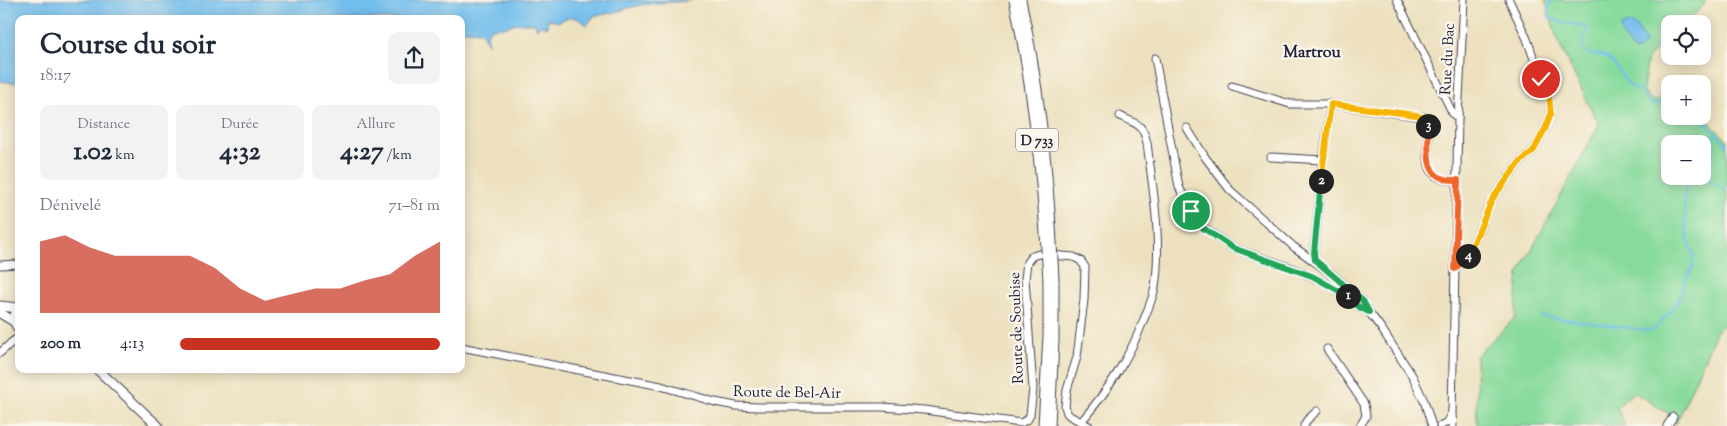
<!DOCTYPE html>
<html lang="fr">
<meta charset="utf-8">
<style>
:root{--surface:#fff;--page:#f2f2f3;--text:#1f2937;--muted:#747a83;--accent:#c8321e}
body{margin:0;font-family:"Sorts Mill Goudy",serif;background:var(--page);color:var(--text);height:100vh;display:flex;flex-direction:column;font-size:19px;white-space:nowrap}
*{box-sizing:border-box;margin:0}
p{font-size:16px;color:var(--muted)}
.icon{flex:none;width:28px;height:28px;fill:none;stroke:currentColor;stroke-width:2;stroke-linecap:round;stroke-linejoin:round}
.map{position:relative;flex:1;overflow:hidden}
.sheet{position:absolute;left:15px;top:15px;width:450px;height:358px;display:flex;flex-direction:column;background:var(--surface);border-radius:10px;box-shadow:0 2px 12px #0003}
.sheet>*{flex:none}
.controls{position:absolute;left:1661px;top:15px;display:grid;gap:10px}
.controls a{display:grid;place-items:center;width:50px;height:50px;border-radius:10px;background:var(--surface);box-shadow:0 2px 12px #0003;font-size:25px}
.pin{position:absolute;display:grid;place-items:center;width:42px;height:42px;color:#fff;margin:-21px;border:2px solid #fff;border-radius:50%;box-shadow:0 1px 5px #0007}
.km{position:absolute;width:25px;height:25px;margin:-12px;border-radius:50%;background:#222;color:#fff;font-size:14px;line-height:25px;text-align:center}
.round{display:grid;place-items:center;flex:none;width:52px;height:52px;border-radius:10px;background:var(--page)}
.summary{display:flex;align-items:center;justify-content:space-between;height:85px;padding:0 25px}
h1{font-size:28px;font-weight:800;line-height:38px}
.stats{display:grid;grid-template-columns:repeat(3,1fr);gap:8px;height:85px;padding:5px 25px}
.stats div{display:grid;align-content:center;border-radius:10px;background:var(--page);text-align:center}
.stats b{font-size:25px;font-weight:800}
.stats small{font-size:14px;font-weight:400}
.stats p{font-size:14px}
.chart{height:140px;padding:10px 25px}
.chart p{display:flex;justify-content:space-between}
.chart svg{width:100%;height:90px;margin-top:5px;fill:var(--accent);opacity:.7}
ul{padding:0 25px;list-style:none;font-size:16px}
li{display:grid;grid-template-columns:80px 60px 1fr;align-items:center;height:38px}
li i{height:12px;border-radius:6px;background:var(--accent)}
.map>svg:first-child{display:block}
</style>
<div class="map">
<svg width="1727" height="426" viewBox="0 0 1727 426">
<rect width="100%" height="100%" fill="#fbf7ec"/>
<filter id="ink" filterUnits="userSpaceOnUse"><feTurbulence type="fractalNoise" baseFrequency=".02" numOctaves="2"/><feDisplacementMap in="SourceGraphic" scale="10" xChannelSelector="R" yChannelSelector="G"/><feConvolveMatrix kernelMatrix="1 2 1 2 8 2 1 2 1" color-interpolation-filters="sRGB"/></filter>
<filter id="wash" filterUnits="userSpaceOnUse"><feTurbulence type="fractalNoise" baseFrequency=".0096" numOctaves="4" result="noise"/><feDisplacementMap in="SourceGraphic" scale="20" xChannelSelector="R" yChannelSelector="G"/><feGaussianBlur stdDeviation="1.12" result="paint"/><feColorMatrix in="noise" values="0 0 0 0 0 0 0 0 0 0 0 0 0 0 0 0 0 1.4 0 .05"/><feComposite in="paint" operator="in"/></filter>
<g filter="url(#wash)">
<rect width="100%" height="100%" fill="#ece0be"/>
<path fill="#87da9c" stroke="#547e6c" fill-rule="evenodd" d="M1545,0H1704L1705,4L1684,24H1670V37L1648,57L1643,89L1648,97L1655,102L1670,87V116H1703L1727,140V322L1717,330L1676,424L1669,414L1634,392L1617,407L1625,426H1611L1595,423L1593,426H1477L1476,356L1515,318L1519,273L1599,125L1559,44ZM1670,144H1702V176H1670Z"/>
<g fill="#72beec" stroke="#4a7094">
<path d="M0,0H693C677,3 661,2 645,4C628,7 612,15 595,15L587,25C577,16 569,15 558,22L548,19L547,27L541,25L536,29V23H517L504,27L491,28L487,34L488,44L481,31L468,30L461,31V19H19V81L14,83L0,81Z"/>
<path d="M1630,23L1636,26L1646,43L1638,50H1634C1627,43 1621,37 1621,27Z"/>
</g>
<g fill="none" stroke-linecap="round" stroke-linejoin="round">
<g stroke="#72beec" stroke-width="2">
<path d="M1552,0L1548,8L1549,17L1562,23L1580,25L1587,28L1586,35L1581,42L1583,51L1589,55C1621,50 1614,83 1642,92L1645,99L1654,105L1660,104L1666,92L1670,90"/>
<polyline points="1699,116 1727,145"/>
<polyline points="1702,154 1716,134"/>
<polyline points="1702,176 1727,191"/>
<polyline points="1540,316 1653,331 1678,302 1684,283 1693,267 1694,255 1688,240 1685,218 1684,200 1688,176"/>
</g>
</g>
</g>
<g filter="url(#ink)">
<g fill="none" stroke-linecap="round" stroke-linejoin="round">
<defs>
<g id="minor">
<polyline points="1397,0 1453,114 1458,118"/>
<polyline points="1155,58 1179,187 1191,211 1203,227 1233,248 1292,268 1326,283 1350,298 1359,307 1369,312"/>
<path d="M1232,86L1290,104H1331L1424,117C1438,136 1409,183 1458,180"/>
<polyline points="1187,128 1205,157 1230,190 1294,247 1332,274 1363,301 1369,312 1381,328 1413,377 1424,401 1432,426"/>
<polyline points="1271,157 1323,160"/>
<polyline points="1315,260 1314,253 1323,160 1331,104"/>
<polyline points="0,265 19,264"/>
<polyline points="1455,269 1467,258 1493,198 1519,163 1534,150 1546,127 1551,114 1549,95 1541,79 1527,39 1509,0"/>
<polyline points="461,347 661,386 715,402 736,406 758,407 882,407 924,410 1021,423 1028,419 1030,415 1033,389 1025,279 1027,262 1032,256 1039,254 1074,257 1081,261 1085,267 1084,300 1077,357 1067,390 1065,406 1067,413 1070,416 1089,426"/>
<polyline points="1327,349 1364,404 1366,416 1360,426"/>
<polyline points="0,353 12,342 19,337"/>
<path d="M1081,422C1108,390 1129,359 1144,319C1148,309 1153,298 1155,287C1162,240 1153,190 1147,143C1142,122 1137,125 1120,116"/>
<polyline points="1304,426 1307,420 1317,411"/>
<polyline points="1440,426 1447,422 1451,414"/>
<polyline points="1453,426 1452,414 1458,118 1464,0"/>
<polyline points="1667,426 1673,417"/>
</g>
<g id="major">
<polyline points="0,306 19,308"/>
<path d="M19,309C13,315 13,323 19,329"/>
<polyline points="0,313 15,322"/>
<polyline points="97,369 158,426"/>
<polyline points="1043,426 1048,336 1048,281"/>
<polyline points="1050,426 1054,340 1054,281"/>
</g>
</defs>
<use href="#minor" stroke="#403e4f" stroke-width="9"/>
<use href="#major" stroke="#403e4f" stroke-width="11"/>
<use href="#minor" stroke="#fff" stroke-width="7"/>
<use href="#major" stroke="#fff" stroke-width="9"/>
<defs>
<g id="major-bridge">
<path d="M1014,0C1034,93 1043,187 1048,281"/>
<path d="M1021,0C1041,93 1050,186 1054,281"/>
</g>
</defs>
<use href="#major-bridge" stroke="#403e4f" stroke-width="11" stroke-linecap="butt"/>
<use href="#major-bridge" stroke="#fff" stroke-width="9"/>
</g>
</g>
<g fill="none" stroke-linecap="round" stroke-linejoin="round" filter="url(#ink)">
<defs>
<polyline id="split-1" points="1191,211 1203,228 1233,248 1312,276 1348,296"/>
<polyline id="split-2" points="1321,181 1314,253 1315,260 1363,301 1369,312 1359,307 1348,296"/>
<path id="split-3" d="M1321,181L1331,104L1416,115C1423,117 1428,118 1428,126"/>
<path id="split-4" d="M1428,126C1430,150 1420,182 1458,180L1455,269L1468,256"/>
<polyline id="split-5" points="1468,256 1493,198 1519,163 1534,150 1546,127 1551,114 1549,95 1541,79"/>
</defs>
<use href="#split-1" stroke="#fff" stroke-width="10"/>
<use href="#split-2" stroke="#fff" stroke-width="10"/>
<use href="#split-3" stroke="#fff" stroke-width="10"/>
<use href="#split-4" stroke="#fff" stroke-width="10"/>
<use href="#split-5" stroke="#fff" stroke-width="10"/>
<use href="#split-1" stroke="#22a559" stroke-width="6"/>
<use href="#split-2" stroke="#22a559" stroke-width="6"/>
<use href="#split-3" stroke="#f5b400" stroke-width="6"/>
<use href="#split-4" stroke="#f0652b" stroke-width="6"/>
<use href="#split-5" stroke="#f5b400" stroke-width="6"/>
</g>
<g text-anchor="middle" stroke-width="4.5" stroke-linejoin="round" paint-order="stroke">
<rect fill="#fbf7ec" stroke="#636270" stroke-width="1" x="1016" y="128.5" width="42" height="23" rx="4"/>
<g font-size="14" font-weight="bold" fill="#22223b">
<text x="1037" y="145">D 733</text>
</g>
<g font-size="15" fill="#22223b" stroke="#fbf7ec">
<text transform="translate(1447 59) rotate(-87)" y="5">Rue du Bac</text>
<text transform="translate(1016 328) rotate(-92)" y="5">Route de Soubise</text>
<text transform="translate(787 392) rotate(1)" y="5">Route de Bel-Air</text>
</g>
<g font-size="16" font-weight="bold" fill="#22223b" stroke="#fbf7ec">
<text x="1312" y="57">Martrou</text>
</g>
</g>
</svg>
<div class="controls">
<a><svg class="icon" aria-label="locate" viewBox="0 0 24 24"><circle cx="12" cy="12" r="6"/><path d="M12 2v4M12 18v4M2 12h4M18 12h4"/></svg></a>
<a>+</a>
<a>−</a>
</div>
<div class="pin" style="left:1191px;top:211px;background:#1e9e55"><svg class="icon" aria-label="arrive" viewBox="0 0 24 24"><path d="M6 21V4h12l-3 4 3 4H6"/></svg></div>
<div class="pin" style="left:1541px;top:79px;background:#d93025"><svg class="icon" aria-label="check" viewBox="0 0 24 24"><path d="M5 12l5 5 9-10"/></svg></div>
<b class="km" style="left:1348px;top:296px">1</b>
<b class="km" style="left:1321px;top:181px">2</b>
<b class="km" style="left:1428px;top:126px">3</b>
<b class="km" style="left:1468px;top:256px">4</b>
<section class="sheet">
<div class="summary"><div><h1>Course du soir</h1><p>18:17</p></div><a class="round"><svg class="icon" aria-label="share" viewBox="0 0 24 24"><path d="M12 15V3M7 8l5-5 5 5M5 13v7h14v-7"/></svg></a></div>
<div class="stats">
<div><p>Distance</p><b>1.02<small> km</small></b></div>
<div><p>Durée</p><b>4:32</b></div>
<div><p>Allure</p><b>4:27<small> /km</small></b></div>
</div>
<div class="chart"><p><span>Dénivelé</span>71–81 m</p>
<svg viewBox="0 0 160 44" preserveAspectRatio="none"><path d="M0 44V9L10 6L20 12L30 16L40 16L50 16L60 16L70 22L80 32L90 38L100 35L110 32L120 32L130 28L140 25L150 16L160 9V44z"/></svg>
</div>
<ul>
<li><b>200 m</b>4:13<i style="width:100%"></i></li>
</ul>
</section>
</div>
